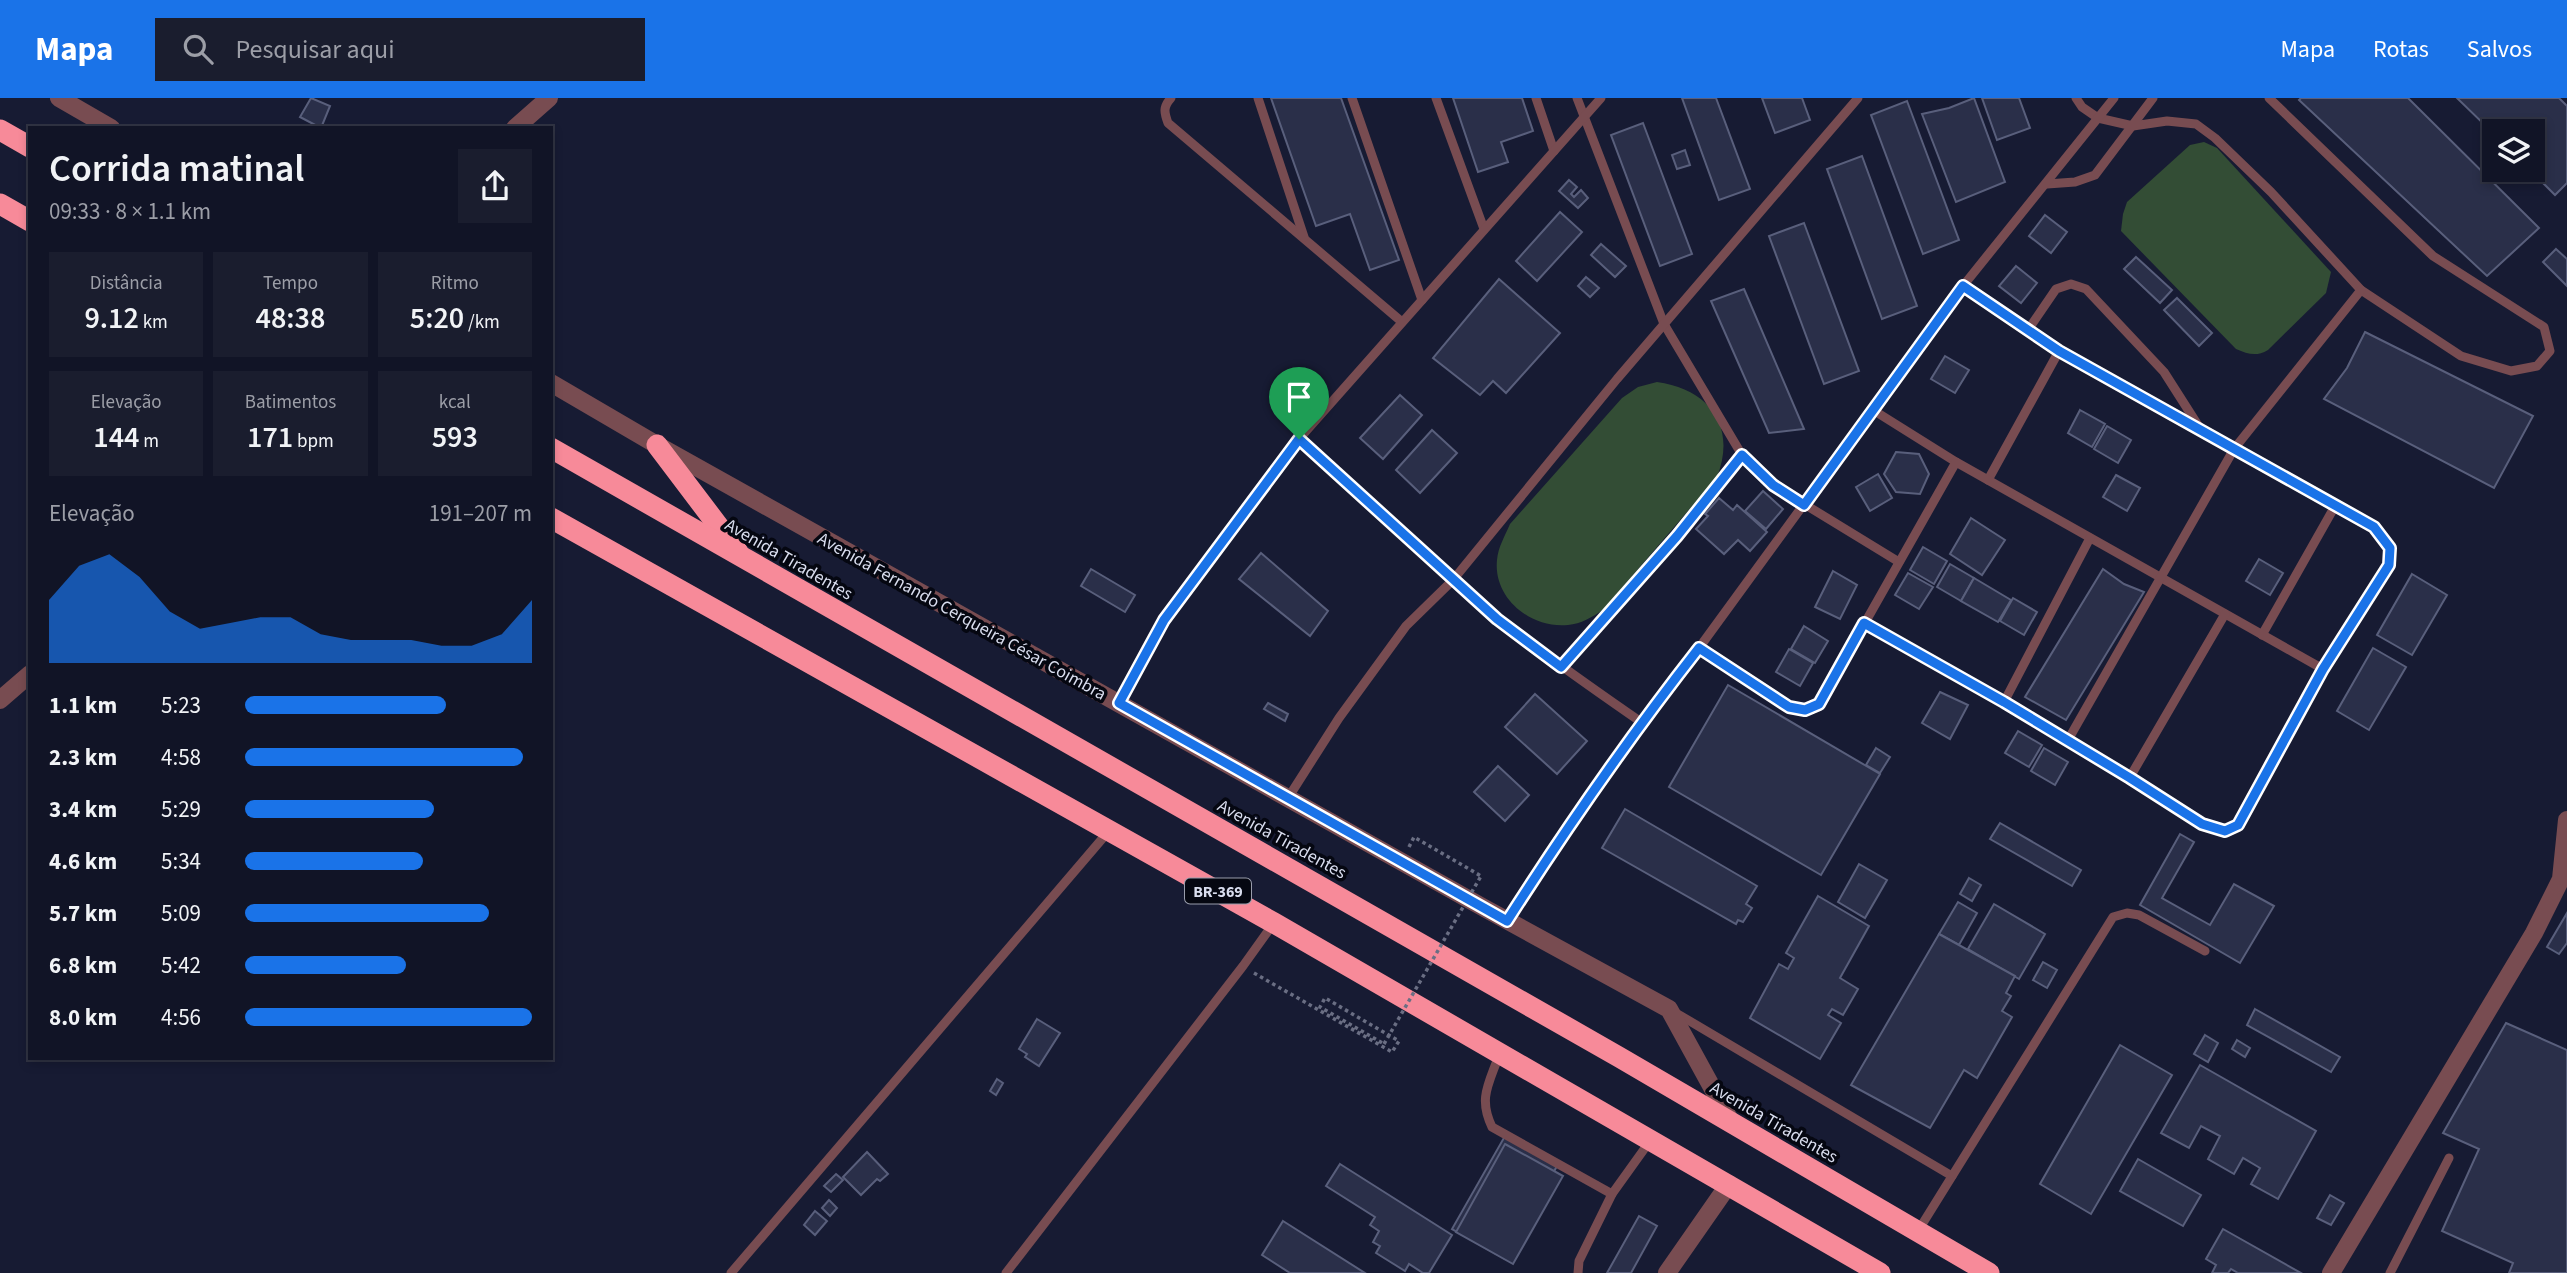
<!DOCTYPE html>
<html lang="pt">
<meta charset="utf-8">
<style>
:root{--surface:#111426;--page:#1a1d2e;--text:#f1f3f6;--muted:#9c9ea7;--line:#303343;--accent:#1a73e8}
body{margin:0;font-family:"Source Sans 3",sans-serif;background:var(--page);color:var(--text);height:100vh;display:flex;flex-direction:column;font-size:26px;white-space:nowrap}
*{box-sizing:border-box;margin:0}
p{font-size:23px;color:var(--muted)}
.icon{flex:none;width:38px;height:38px;fill:none;stroke:currentColor;stroke-width:2;stroke-linecap:round;stroke-linejoin:round}
.map{position:relative;flex:1;overflow:hidden}
.drawer{position:absolute;left:28px;top:28px;width:525px;height:934px;display:flex;flex-direction:column;background:var(--surface);border-radius:0px;box-shadow:0 4px 10px #0003,0 0 0 2px var(--line)}
.drawer>*{flex:none}
.fabs{position:absolute;left:2482px;top:21px;display:grid;gap:14px}
.fabs a{display:grid;place-items:center;width:63px;height:63px;border-radius:0px;background:var(--surface);box-shadow:0 4px 10px #0003,0 0 0 2px var(--line);font-size:35px}
.pin{position:absolute;display:grid;place-items:center;width:60px;height:60px;color:#fff;margin:-72px -30px;border-radius:50% 50% 50% 0;rotate:-45deg;box-shadow:0 0 7px #0007}
.pin .icon{rotate:45deg}
.round{display:grid;place-items:center;flex:none;width:74px;height:74px;border-radius:0px;background:var(--page)}
.overview{display:flex;align-items:center;justify-content:space-between;height:119px;padding:0 21px}
h1{font-size:38px;font-weight:600;line-height:52px}
.metrics{display:grid;grid-template-columns:repeat(3,1fr);gap:10px;height:119px;padding:7px 21px}
.metrics div{display:grid;align-content:center;border-radius:0px;background:var(--page);text-align:center}
.metrics b{font-size:30px;font-weight:600}
.metrics small{font-size:19px;font-weight:400}
.metrics p{font-size:19px}
.chart{height:196px;padding:14px 21px}
.chart p{display:flex;justify-content:space-between}
.chart svg{width:100%;height:126px;margin-top:7px;fill:var(--accent);opacity:.7}
ul{padding:0 21px;list-style:none;font-size:23px}
li{display:grid;grid-template-columns:112px 84px 1fr;align-items:center;height:52px}
li i{height:18px;border-radius:9px;background:var(--accent)}
header{display:flex;align-items:center;gap:42px;box-sizing:border-box;height:98px;padding:0 35px;background:var(--accent);color:#fff}
header strong{font-size:33px}
nav{display:flex;gap:38px;margin-inline-start:auto;font-size:24px}
.search{width:490px;height:63px;background:var(--page);display:flex;align-items:center;gap:18px;box-sizing:border-box;padding:0 24px;border-radius:0px;color:var(--muted);font-size:26px}
.map>svg:first-child{display:block}
</style>
<header>
<strong>Mapa</strong>
<div class="search"><svg class="icon" aria-label="search" viewBox="0 0 24 24"><circle cx="10" cy="10" r="6"/><path d="M15 15l6 6"/></svg>Pesquisar aqui</div>
<nav><a>Mapa</a><a>Rotas</a><a>Salvos</a></nav>
</header>
<div class="map">
<svg width="2567" height="1175" viewBox="0 0 2567 1175">
<rect width="100%" height="100%" fill="#171b33"/>
<g fill="#334d35">
<path d="M2204,44L2217,50L2331,174L2326,195L2268,252C2256,259 2248,256 2236,251L2121,133L2123,116L2127,104L2190,47Z"/>
<path d="M1657,284C1709,291 1737,328 1717,379L1603,512C1592,519 1581,526 1568,527C1532,531 1493,501 1497,462C1498,449 1505,438 1510,426L1622,300L1638,289Z"/>
</g>
<g fill="#2a2f49" stroke="#595f7c" stroke-width="2">
<polygon points="311,0 330,8 321,30 300,19"/>
<polygon points="1271,0 1341,0 1399,162 1370,172 1350,116 1316,128"/>
<polygon points="1453,0 1522,0 1533,33 1501,44 1508,64 1478,74"/>
<polygon points="1682,0 1716,0 1750,91 1719,102"/>
<polygon points="1762,0 1802,0 1810,22 1775,35"/>
<polygon points="1974,0 2005,84 1956,104 1922,16 1949,10"/>
<polygon points="1982,0 2019,0 2030,30 1997,42"/>
<polygon points="2301,0 2408,0 2539,130 2487,178 2299,2"/>
<polygon points="2457,0 2559,0 2567,8 2567,85 2555,97 2530,72 2532,72 2532,33 2494,33 2494,36"/>
<polygon points="1907,3 1959,142 1923,156 1871,17"/>
<polygon points="1643,25 1692,156 1660,168 1611,37"/>
<polygon points="1685,52 1690,67 1677,71 1672,57"/>
<polygon points="1862,58 1917,208 1882,221 1827,71"/>
<polygon points="1569,82 1577,89 1571,96 1574,99 1581,92 1588,100 1578,110 1559,93"/>
<polygon points="1560,114 1582,134 1537,183 1516,163"/>
<polygon points="2045,117 2067,134 2051,155 2029,138"/>
<polygon points="1804,125 1859,273 1824,286 1769,138"/>
<polygon points="1601,146 1626,168 1615,179 1591,157"/>
<polygon points="2556,151 2567,161 2567,188 2543,164"/>
<polygon points="2136,159 2172,192 2160,205 2124,171"/>
<polygon points="2016,168 2037,185 2021,205 1999,188"/>
<polygon points="1586,179 1599,190 1590,199 1578,188"/>
<polygon points="1499,181 1560,235 1506,295 1493,283 1480,297 1433,260"/>
<polygon points="1744,191 1804,331 1769,335 1711,203"/>
<polygon points="2177,200 2212,235 2199,248 2164,212"/>
<polygon points="2365,234 2533,318 2494,390 2324,301 2347,270"/>
<polygon points="1945,258 1969,272 1955,295 1931,281"/>
<polygon points="1400,297 1422,317 1383,361 1360,340"/>
<polygon points="2080,312 2105,326 2092,349 2068,335"/>
<polygon points="2107,328 2131,342 2118,365 2094,351"/>
<polygon points="1432,332 1457,355 1420,395 1396,372"/>
<polygon points="1896,354 1919,356 1929,376 1920,396 1896,394 1884,376"/>
<polygon points="1878,376 1892,400 1870,413 1856,389"/>
<polygon points="2116,377 2140,390 2127,413 2103,399"/>
<polygon points="1763,393 1783,411 1766,431 1745,413"/>
<polygon points="1719,400 1733,412 1737,407 1767,434 1750,453 1738,442 1724,456 1696,431 1708,418 1705,416"/>
<polygon points="1971,420 2005,442 1982,477 1950,456"/>
<polygon points="1923,449 1947,463 1934,486 1910,472"/>
<polygon points="1261,455 1328,513 1310,538 1239,481"/>
<polygon points="2259,461 2283,475 2270,497 2246,483"/>
<polygon points="1950,466 1974,480 1961,503 1937,489"/>
<polygon points="1091,471 1135,497 1125,514 1081,488"/>
<polygon points="2103,471 2124,486 2144,494 2066,622 2025,599"/>
<polygon points="1833,473 1857,487 1840,521 1815,509"/>
<polygon points="1908,475 1933,489 1919,511 1895,497"/>
<polygon points="2412,476 2447,497 2412,557 2377,537"/>
<polygon points="1974,480 2011,502 1998,524 1961,503"/>
<polygon points="2013,500 2037,514 2024,537 2000,523"/>
<polygon points="1804,528 1828,543 1815,565 1791,551"/>
<polygon points="2373,550 2406,569 2369,632 2337,613"/>
<polygon points="1789,551 1813,565 1800,588 1776,574"/>
<polygon points="1728,587 1880,676 1821,777 1669,689"/>
<polygon points="1940,594 1968,607 1950,641 1922,625"/>
<polygon points="1535,596 1587,643 1557,676 1505,629"/>
<polygon points="1268,605 1288,616 1285,623 1264,611"/>
<polygon points="2018,633 2042,647 2029,669 2005,655"/>
<polygon points="1876,650 1890,659 1880,675 1866,667"/>
<polygon points="2044,650 2068,664 2055,687 2031,673"/>
<polygon points="1498,668 1529,697 1505,723 1474,694"/>
<polygon points="1625,711 1757,788 1746,806 1752,810 1743,824 1738,822 1736,826 1602,750"/>
<polygon points="2000,725 2081,772 2072,788 1990,741"/>
<polygon points="2180,736 2194,744 2162,800 2210,827 2234,786 2274,808 2240,865 2140,807"/>
<polygon points="1859,766 1887,782 1865,820 1838,804"/>
<polygon points="1969,780 1981,787 1972,803 1960,796"/>
<polygon points="1818,798 1869,828 1840,880 1858,891 1843,917 1832,911 1828,917 1841,925 1820,961 1750,920 1779,866 1788,871 1794,860 1786,855"/>
<polygon points="1958,804 1977,815 1959,847 1939,836"/>
<polygon points="1994,806 2045,836 2019,881 1968,851"/>
<polygon points="2567,815 2567,845 2559,856 2547,849"/>
<polygon points="1939,836 2015,878 2006,895 2011,898 2002,913 2012,919 1977,980 1964,972 1930,1030 1851,987"/>
<polygon points="2043,864 2057,872 2047,890 2033,882"/>
<polygon points="2255,911 2340,959 2331,974 2247,927"/>
<polygon points="1037,921 1060,935 1039,968 1025,959 1027,956 1019,951"/>
<polygon points="2506,925 2567,952 2567,1175 2509,1175 2513,1165 2442,1133 2479,1051 2443,1035"/>
<polygon points="2205,937 2218,945 2208,964 2194,956"/>
<polygon points="2237,942 2250,950 2245,959 2232,951"/>
<polygon points="2120,947 2172,977 2091,1116 2040,1086"/>
<polygon points="2200,967 2316,1033 2278,1101 2251,1086 2260,1070 2243,1060 2234,1076 2208,1061 2220,1038 2201,1028 2189,1050 2161,1035"/>
<polygon points="997,981 1003,985 996,997 990,993"/>
<polygon points="1505,1038 1557,1068 1505,1161 1452,1131"/>
<polygon points="1505,1046 1563,1078 1513,1166 1456,1134"/>
<polygon points="867,1054 888,1076 880,1083 877,1081 861,1097 843,1079"/>
<polygon points="2138,1061 2201,1097 2183,1128 2120,1093"/>
<polygon points="1340,1066 1452,1137 1429,1175 1423,1175 1409,1166 1405,1173 1376,1155 1380,1148 1373,1144 1379,1133 1370,1127 1375,1119 1326,1088"/>
<polygon points="836,1076 843,1082 831,1094 824,1088"/>
<polygon points="2330,1097 2344,1105 2331,1127 2317,1120"/>
<polygon points="829,1102 837,1110 830,1118 822,1110"/>
<polygon points="815,1113 827,1123 815,1137 804,1127"/>
<polygon points="1639,1118 1657,1128 1631,1175 1607,1175"/>
<polygon points="1283,1123 1365,1175 1290,1175 1262,1157"/>
<polygon points="2223,1131 2301,1175 2238,1175 2231,1171 2228,1175 2212,1175 2216,1167 2206,1161"/>
</g>
<g fill="none" stroke-linecap="round" stroke-linejoin="round">
<g stroke="#6a6e83" stroke-width="3.5" stroke-dasharray="3.5 3.5" stroke-linecap="butt">
<polyline points="1409,749 1414,739 1481,778"/>
<polyline points="1254,875 1392,954 1399,943 1325,900 1320,909 1384,946"/>
</g>
<g stroke="#784c51" stroke-width="9">
<path d="M1171,0C1163,9 1164,14 1168,25L1402,224"/>
<polyline points="1258,0 1304,139"/>
<polyline points="1352,0 1422,202"/>
<polyline points="1436,0 1484,131"/>
<polyline points="1536,0 1554,53"/>
<polyline points="1577,0 1664,226 1742,357 1773,387 1899,464"/>
<polyline points="2076,0 2082,9 2098,20 2133,28 2167,23 2196,26 2215,40 2271,94 2361,192 2461,258 2511,273 2537,268 2550,253 2544,229 2433,158 2269,0"/>
<polyline points="2047,86 2075,84 2095,77 2153,0"/>
<polyline points="2028,232 2056,191 2071,186 2086,191 2164,274 2201,332"/>
<polyline points="1873,312 1956,364"/>
<polyline points="1299,341 1453,482 1617,281 1858,0"/>
<polyline points="1988,382 2059,253"/>
<polyline points="1864,525 2004,604 2130,679 2202,726 2225,733 2238,727 2323,571 2389,467 2390,450 2374,429 2059,253 1963,188"/>
<polyline points="2262,537 2335,408"/>
<polyline points="1699,550 1789,609 1805,612 1819,606 1956,364 2323,571"/>
<polyline points="1561,569 1677,438 1742,357"/>
<polyline points="2004,604 2090,440"/>
<polyline points="1119,605 1164,521 1299,341 1601,0"/>
<polyline points="2068,642 2234,351 2361,192"/>
<polyline points="2130,679 2225,516"/>
<path d="M1288,700L1339,620L1406,528L1453,482C1512,534 1576,579 1641,624L1699,550L1963,188L2114,0"/>
<polyline points="1507,823 1557,743 1641,624"/>
<polyline points="1676,915 1952,1078"/>
<path d="M1499,957C1489,986 1478,1000 1492,1029L1612,1096"/>
<polyline points="1918,1133 2113,819 2127,815 2139,817 2205,853"/>
<polyline points="731,1175 1108,734"/>
<polyline points="1006,1175 1243,868 1273,826"/>
<polyline points="1578,1175 1579,1163 1612,1096 1650,1043"/>
<polyline points="2390,1175 2449,1060"/>
</g>
<g stroke="#784c51" stroke-width="18">
<polyline points="59,0 111,30"/>
<polyline points="515,30 549,0"/>
<polyline points="551,285 657,347 1486,811 1669,911 1731,1024"/>
<polyline points="0,602 30,576"/>
<polyline points="1667,1175 1729,1086"/>
<polyline points="2331,1175 2534,835 2561,781 2567,722"/>
</g>
<g stroke="#f78a99" stroke-width="21">
<polyline points="0,32 30,49"/>
<polyline points="0,106 30,123"/>
<polyline points="657,347 738,454"/>
<polyline points="551,350 1619,959 1989,1175"/>
<polyline points="551,420 1274,825 1880,1175"/>
</g>
<polyline stroke="#6a6e83" stroke-width="3.5" stroke-dasharray="3.5 3.5" stroke-linecap="butt" points="1384,946 1481,778"/>
</g>
<g fill="none" stroke-linecap="round" stroke-linejoin="round">
<defs>
<path id="route" d="M1963,188L2059,253L2374,429L2390,450L2389,467L2323,571L2238,727L2225,733L2202,726L2130,680L2004,604L1864,525L1819,606L1805,612L1789,609L1699,550C1630,638 1567,729 1507,823L1119,605L1164,522L1299,341L1497,521L1561,569L1677,438L1742,357L1773,387L1804,407Z"/>
</defs>
<use href="#route" stroke="#fff" stroke-width="14"/>
<use href="#route" stroke="#1a73e8" stroke-width="9"/>
</g>
<g text-anchor="middle" stroke-width="7" stroke-linejoin="round" paint-order="stroke">
<rect fill="#050711" stroke="#999dac" stroke-width="2" x="1185" y="780.5" width="66" height="25" rx="5"/>
<g font-size="16" font-weight="bold" fill="#d9ddee">
<text x="1218" y="799">BR-369</text>
</g>
<g font-size="18" fill="#d9ddee" stroke="#050711">
<text transform="translate(789 461) rotate(30)" y="6">Avenida Tiradentes</text>
<text transform="translate(962 518) rotate(29)" y="6">Avenida Fernando Cerqueira César Coimbra</text>
<text transform="translate(1282 741) rotate(29)" y="6">Avenida Tiradentes</text>
<text transform="translate(1774 1024) rotate(30)" y="6">Avenida Tiradentes</text>
</g>
</g>
</svg>
<div class="fabs">
<a><svg class="icon" aria-label="layers" viewBox="0 0 24 24"><path d="M12 4l9 5-9 5-9-5zM3 14l9 5 9-5"/></svg></a>
</div>
<div class="pin" style="left:1299px;top:341px;background:#1e9e55"><svg class="icon" aria-label="arrive" viewBox="0 0 24 24"><path d="M6 21V4h12l-3 4 3 4H6"/></svg></div>
<section class="drawer">
<div class="overview"><div><h1>Corrida matinal</h1><p>09:33 · 8 × 1.1 km</p></div><a class="round"><svg class="icon" aria-label="share" viewBox="0 0 24 24"><path d="M12 15V3M7 8l5-5 5 5M5 13v7h14v-7"/></svg></a></div>
<div class="metrics">
<div><p>Distância</p><b>9.12<small> km</small></b></div>
<div><p>Tempo</p><b>48:38</b></div>
<div><p>Ritmo</p><b>5:20<small> /km</small></b></div>
</div>
<div class="metrics">
<div><p>Elevação</p><b>144<small> m</small></b></div>
<div><p>Batimentos</p><b>171<small> bpm</small></b></div>
<div><p>kcal</p><b>593</b></div>
</div>
<div class="chart"><p><span>Elevação</span>191–207 m</p>
<svg viewBox="0 0 160 44" preserveAspectRatio="none"><path d="M0 44V22L10 10L20 6L30 14L40 26L50 32L60 30L70 28L80 28L90 34L100 36L110 36L120 36L130 38L140 38L150 34L160 22V44z"/></svg>
</div>
<ul>
<li><b>1.1 km</b>5:23<i style="width:70%"></i></li>
<li><b>2.3 km</b>4:58<i style="width:97%"></i></li>
<li><b>3.4 km</b>5:29<i style="width:66%"></i></li>
<li><b>4.6 km</b>5:34<i style="width:62%"></i></li>
<li><b>5.7 km</b>5:09<i style="width:85%"></i></li>
<li><b>6.8 km</b>5:42<i style="width:56%"></i></li>
<li><b>8.0 km</b>4:56<i style="width:100%"></i></li>
</ul>
</section>
</div>
